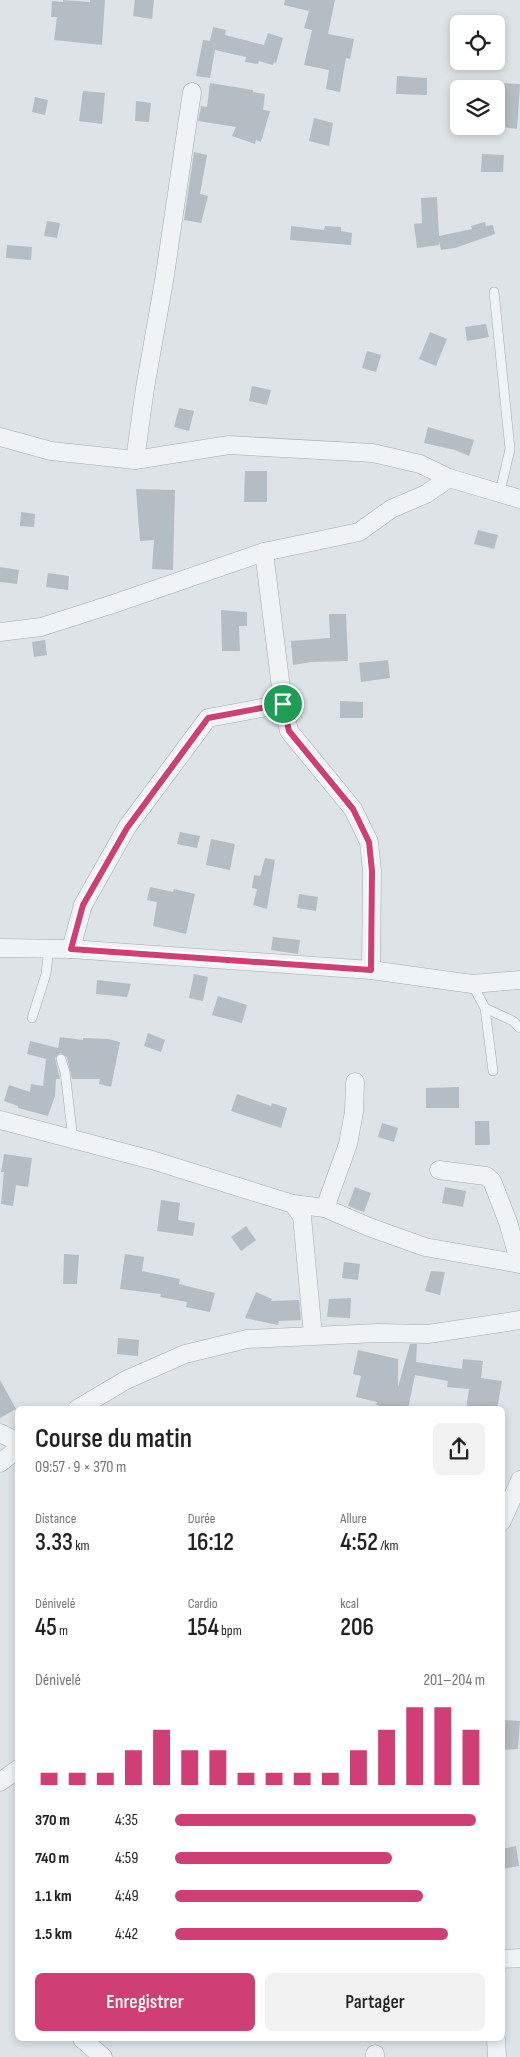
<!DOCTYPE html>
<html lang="fr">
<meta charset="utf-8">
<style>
:root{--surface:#fff;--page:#f2f2f2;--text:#222;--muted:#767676;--accent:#cf3e74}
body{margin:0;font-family:"Sofia Sans Condensed",sans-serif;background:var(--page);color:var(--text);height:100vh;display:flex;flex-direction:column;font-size:19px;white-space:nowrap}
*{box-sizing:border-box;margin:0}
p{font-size:16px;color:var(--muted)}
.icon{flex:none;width:28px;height:28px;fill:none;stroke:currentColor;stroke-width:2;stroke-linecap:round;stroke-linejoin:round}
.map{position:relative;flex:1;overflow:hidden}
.details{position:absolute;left:15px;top:1406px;width:490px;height:635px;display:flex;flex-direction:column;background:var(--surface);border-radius:8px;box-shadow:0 2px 8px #0003}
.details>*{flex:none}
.fabs{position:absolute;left:450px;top:15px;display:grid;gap:10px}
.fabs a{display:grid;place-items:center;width:55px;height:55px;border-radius:8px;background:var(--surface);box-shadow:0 2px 8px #0003;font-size:25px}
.pin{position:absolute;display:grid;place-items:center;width:42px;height:42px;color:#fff;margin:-21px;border:2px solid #fff;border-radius:50%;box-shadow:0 1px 5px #0007}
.round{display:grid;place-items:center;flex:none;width:52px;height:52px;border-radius:8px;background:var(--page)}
.summary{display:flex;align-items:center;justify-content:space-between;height:85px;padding:0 20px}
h1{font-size:28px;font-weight:600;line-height:38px}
.figures{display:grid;grid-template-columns:repeat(3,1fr);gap:8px;height:85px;padding:5px 20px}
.figures div{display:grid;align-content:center}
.figures b{font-size:25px;font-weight:600}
.figures small{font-size:14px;font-weight:400}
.figures p{font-size:14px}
.chart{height:140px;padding:10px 20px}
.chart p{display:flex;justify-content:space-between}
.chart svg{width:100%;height:90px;margin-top:5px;stroke:var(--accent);stroke-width:6}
.action{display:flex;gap:10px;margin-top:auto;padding:10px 20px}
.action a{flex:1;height:58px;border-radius:8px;background:var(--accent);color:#fff;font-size:20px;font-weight:600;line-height:58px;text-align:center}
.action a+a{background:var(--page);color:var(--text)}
ul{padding:0 20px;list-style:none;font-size:16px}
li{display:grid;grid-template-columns:80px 60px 1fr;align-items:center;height:38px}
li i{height:12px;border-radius:6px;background:var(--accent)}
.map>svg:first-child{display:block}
</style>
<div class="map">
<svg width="520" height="2057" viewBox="0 0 520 2057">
<rect width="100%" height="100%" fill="#dde3e7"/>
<g fill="#b4bdc4">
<polygon points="63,0 90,2 90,0 105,0 102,45 54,40 57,17 51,17 52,1 63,2"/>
<polygon points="135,0 154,0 152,19 133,16"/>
<polygon points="285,0 335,0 328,34 354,39 350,59 346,58 340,92 326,89 329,70 304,65 312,30 304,28 309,11 284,5"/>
<polygon points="213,27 226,30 225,35 264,45 268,33 283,38 276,63 274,62 273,65 259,61 258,64 245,62 246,57 215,50 210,78 196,76 203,40 210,41"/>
<polygon points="397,76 427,78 427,95 396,94"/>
<polygon points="210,83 253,90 253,92 265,94 263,110 270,111 261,142 256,140 255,144 232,136 236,127 198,121 201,106 207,107"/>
<polygon points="496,83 520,84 517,129 496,126 498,99 496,99"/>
<polygon points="83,91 105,93 102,124 79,121"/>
<polygon points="35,97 48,100 45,115 32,112"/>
<polygon points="136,101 151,103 149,122 135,121"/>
<polygon points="314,118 333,123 329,146 309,141"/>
<polygon points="194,152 207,155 200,194 208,196 201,223 184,220"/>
<polygon points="482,154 504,155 503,172 481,172"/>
<polygon points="437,197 439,236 472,229 471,226 485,222 486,226 493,225 495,234 455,248 441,250 439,242 439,245 417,248 414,224 422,223 421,198"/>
<polygon points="47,221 60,223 57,238 44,236"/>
<polygon points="291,226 324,230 325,226 341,227 341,231 352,233 351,245 290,240"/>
<polygon points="7,245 32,247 31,260 6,258"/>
<polygon points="486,324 489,337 467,341 465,327"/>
<polygon points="430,332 447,339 436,366 419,359"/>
<polygon points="367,351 381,355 376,372 362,368"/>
<polygon points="252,386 271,390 267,405 249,401"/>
<polygon points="179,408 194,411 189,431 174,427"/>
<polygon points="428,427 474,440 469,456 455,450 424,443"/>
<polygon points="245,471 267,471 267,502 244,502"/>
<polygon points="136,489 175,490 173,570 152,569 154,540 140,541"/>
<polygon points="21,512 35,514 34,527 20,526"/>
<polygon points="478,530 498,535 494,549 474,544"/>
<polygon points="0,567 19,570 17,584 0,582"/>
<polygon points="48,573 69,576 68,590 46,587"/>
<polygon points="221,610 247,612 247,626 239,626 240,651 222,651"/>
<polygon points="329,614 346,614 348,661 311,662 293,665 291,641 330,638"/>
<polygon points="45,640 47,655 34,657 32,642"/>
<polygon points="388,660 390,678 361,682 359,663"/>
<polygon points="340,701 363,702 363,718 340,718"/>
<polygon points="180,832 200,836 197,848 177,844"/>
<polygon points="211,839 235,844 230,870 206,865"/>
<polygon points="265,858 275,860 267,909 253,905 257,889 252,888 254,875 260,876"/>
<polygon points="150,887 173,892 174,889 195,894 186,934 153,926 157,902 147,900"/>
<polygon points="299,894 318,897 316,911 297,908"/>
<polygon points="273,937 300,940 298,954 271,950"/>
<polygon points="194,974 208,977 203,1001 189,998"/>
<polygon points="97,980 131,984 127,997 96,994"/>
<polygon points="218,996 247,1005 242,1023 212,1015"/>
<polygon points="148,1033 165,1040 161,1052 144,1046"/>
<polygon points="60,1037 83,1040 83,1038 108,1039 120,1042 111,1087 99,1084 100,1079 72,1079 67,1057 60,1053 55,1058 60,1079 56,1079 55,1096 48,1116 18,1108 18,1106 4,1101 9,1085 30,1092 31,1084 43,1086 46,1059 27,1054 30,1041 58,1048"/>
<polygon points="459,1087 459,1108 426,1108 426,1088"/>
<polygon points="237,1094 271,1106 272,1103 287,1108 281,1128 231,1111"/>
<polygon points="475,1121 489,1121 490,1145 475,1145"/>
<polygon points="382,1123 398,1128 394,1142 378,1137"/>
<polygon points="4,1154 32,1158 28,1187 16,1185 13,1206 1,1204 4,1172 1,1172"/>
<polygon points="355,1187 371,1193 364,1212 348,1206"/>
<polygon points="445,1187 466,1191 463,1207 442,1203"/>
<polygon points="161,1200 180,1203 178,1220 195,1223 193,1236 157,1231"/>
<polygon points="246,1226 256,1240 241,1251 231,1237"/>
<polygon points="64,1254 79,1255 77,1284 63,1284"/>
<polygon points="125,1254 144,1257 142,1271 180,1279 179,1284 215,1293 210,1312 186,1307 187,1302 160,1297 161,1294 120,1289"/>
<polygon points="344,1262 360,1264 358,1280 342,1278"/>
<polygon points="431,1271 445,1272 440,1295 425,1291"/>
<polygon points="256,1292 272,1299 271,1301 299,1300 301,1320 279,1321 278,1325 245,1318"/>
<polygon points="351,1298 350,1318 327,1317 329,1299"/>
<polygon points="118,1338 139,1340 138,1356 117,1354"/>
<polygon points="410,1344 417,1344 416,1362 462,1369 463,1359 483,1361 481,1378 502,1381 497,1409 466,1409 469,1389 447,1387 448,1381 415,1375 408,1409 391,1409 376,1405 377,1402 356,1397 361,1376 353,1374 358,1350 398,1359 398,1387"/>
<polygon points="0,1380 16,1409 0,1418"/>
<polygon points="502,1720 520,1721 518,1749 502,1750"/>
<polygon points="516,1846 519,1866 502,1869 502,1849"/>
</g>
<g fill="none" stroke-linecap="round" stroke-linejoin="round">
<defs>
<g id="service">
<polyline points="494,292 510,449 500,492"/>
<polyline points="472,984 485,1008 513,1021 520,1028"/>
<polyline points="485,1008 493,1071"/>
<polyline points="32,1018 46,974 49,948"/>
<polyline points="61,1059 65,1072 73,1139"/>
</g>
<g id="minor">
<polyline points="0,437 51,451 135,460 229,445 373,453 420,464 449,478"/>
<polyline points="135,460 145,388 164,281 192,92"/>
<polyline points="264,552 283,704 289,731 353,809 369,842 372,871 371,970"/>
<polyline points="0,632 41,627 113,604 264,552 359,532 391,509 426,494 449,478 520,499"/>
<polyline points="0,948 71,949 371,970 472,984 520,980"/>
<polyline points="71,949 83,905 127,827 208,718 283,704"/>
<polyline points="0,1120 152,1160 293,1204 302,1216 313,1335"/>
<polyline points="439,1170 486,1176 492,1181 508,1222 520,1264"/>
<polyline points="293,1204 325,1208 369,1227 425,1247 520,1264"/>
<polyline points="325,1208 348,1144 354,1112 355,1082"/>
<polyline points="77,1409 126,1380 185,1354 247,1339 378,1333 428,1334 520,1320"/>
<polyline points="0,1433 18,1442"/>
<polyline points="0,1463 18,1449"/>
<polyline points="502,1521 520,1480"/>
<polyline points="0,1782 18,1769"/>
<polyline points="502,1959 520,1958"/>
<polyline points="82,2039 103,2057"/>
<polyline points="496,2039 497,2057"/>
<polyline points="375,2057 375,2054"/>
</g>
</defs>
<use href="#service" stroke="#a2abb1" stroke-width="10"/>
<use href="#minor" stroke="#a2abb1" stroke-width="19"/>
<use href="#service" stroke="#eff3f5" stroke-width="9"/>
<use href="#minor" stroke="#eff3f5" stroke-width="18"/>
</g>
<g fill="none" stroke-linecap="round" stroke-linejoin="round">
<defs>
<polygon id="route" points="283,704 289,731 353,809 369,842 372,871 371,970 71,949 83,905 127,828 208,718"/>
</defs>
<use href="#route" stroke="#fff" stroke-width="10"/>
<use href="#route" stroke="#cf3e74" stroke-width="6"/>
</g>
</svg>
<div class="fabs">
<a><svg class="icon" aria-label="locate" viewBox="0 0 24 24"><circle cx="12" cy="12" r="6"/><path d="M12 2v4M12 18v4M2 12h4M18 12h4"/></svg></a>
<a><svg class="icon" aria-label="layers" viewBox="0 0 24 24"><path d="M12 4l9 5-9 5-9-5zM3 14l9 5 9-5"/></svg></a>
</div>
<div class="pin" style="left:283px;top:704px;background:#1e9e55"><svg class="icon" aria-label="arrive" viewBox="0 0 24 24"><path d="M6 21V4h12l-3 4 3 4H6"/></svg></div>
<section class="details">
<div class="summary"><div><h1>Course du matin</h1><p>09:57 · 9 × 370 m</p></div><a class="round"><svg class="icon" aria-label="share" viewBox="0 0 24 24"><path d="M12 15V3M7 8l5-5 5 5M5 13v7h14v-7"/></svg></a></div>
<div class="figures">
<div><p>Distance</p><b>3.33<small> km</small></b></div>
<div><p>Durée</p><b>16:12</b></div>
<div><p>Allure</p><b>4:52<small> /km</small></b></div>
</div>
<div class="figures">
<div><p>Dénivelé</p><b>45<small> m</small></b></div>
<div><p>Cardio</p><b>154<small> bpm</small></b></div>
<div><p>kcal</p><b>206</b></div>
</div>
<div class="chart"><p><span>Dénivelé</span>201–204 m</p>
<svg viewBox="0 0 160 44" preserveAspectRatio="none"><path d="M5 44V38M15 44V38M25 44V38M35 44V27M45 44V17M55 44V27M65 44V27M75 44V38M85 44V38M95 44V38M105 44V38M115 44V27M125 44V17M135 44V6M145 44V6M155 44V17"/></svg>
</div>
<ul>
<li><b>370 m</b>4:35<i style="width:97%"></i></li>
<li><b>740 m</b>4:59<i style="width:70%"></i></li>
<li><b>1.1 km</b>4:49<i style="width:80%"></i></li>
<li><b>1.5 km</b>4:42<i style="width:88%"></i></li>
</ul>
<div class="action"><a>Enregistrer</a><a>Partager</a></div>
</section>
</div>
